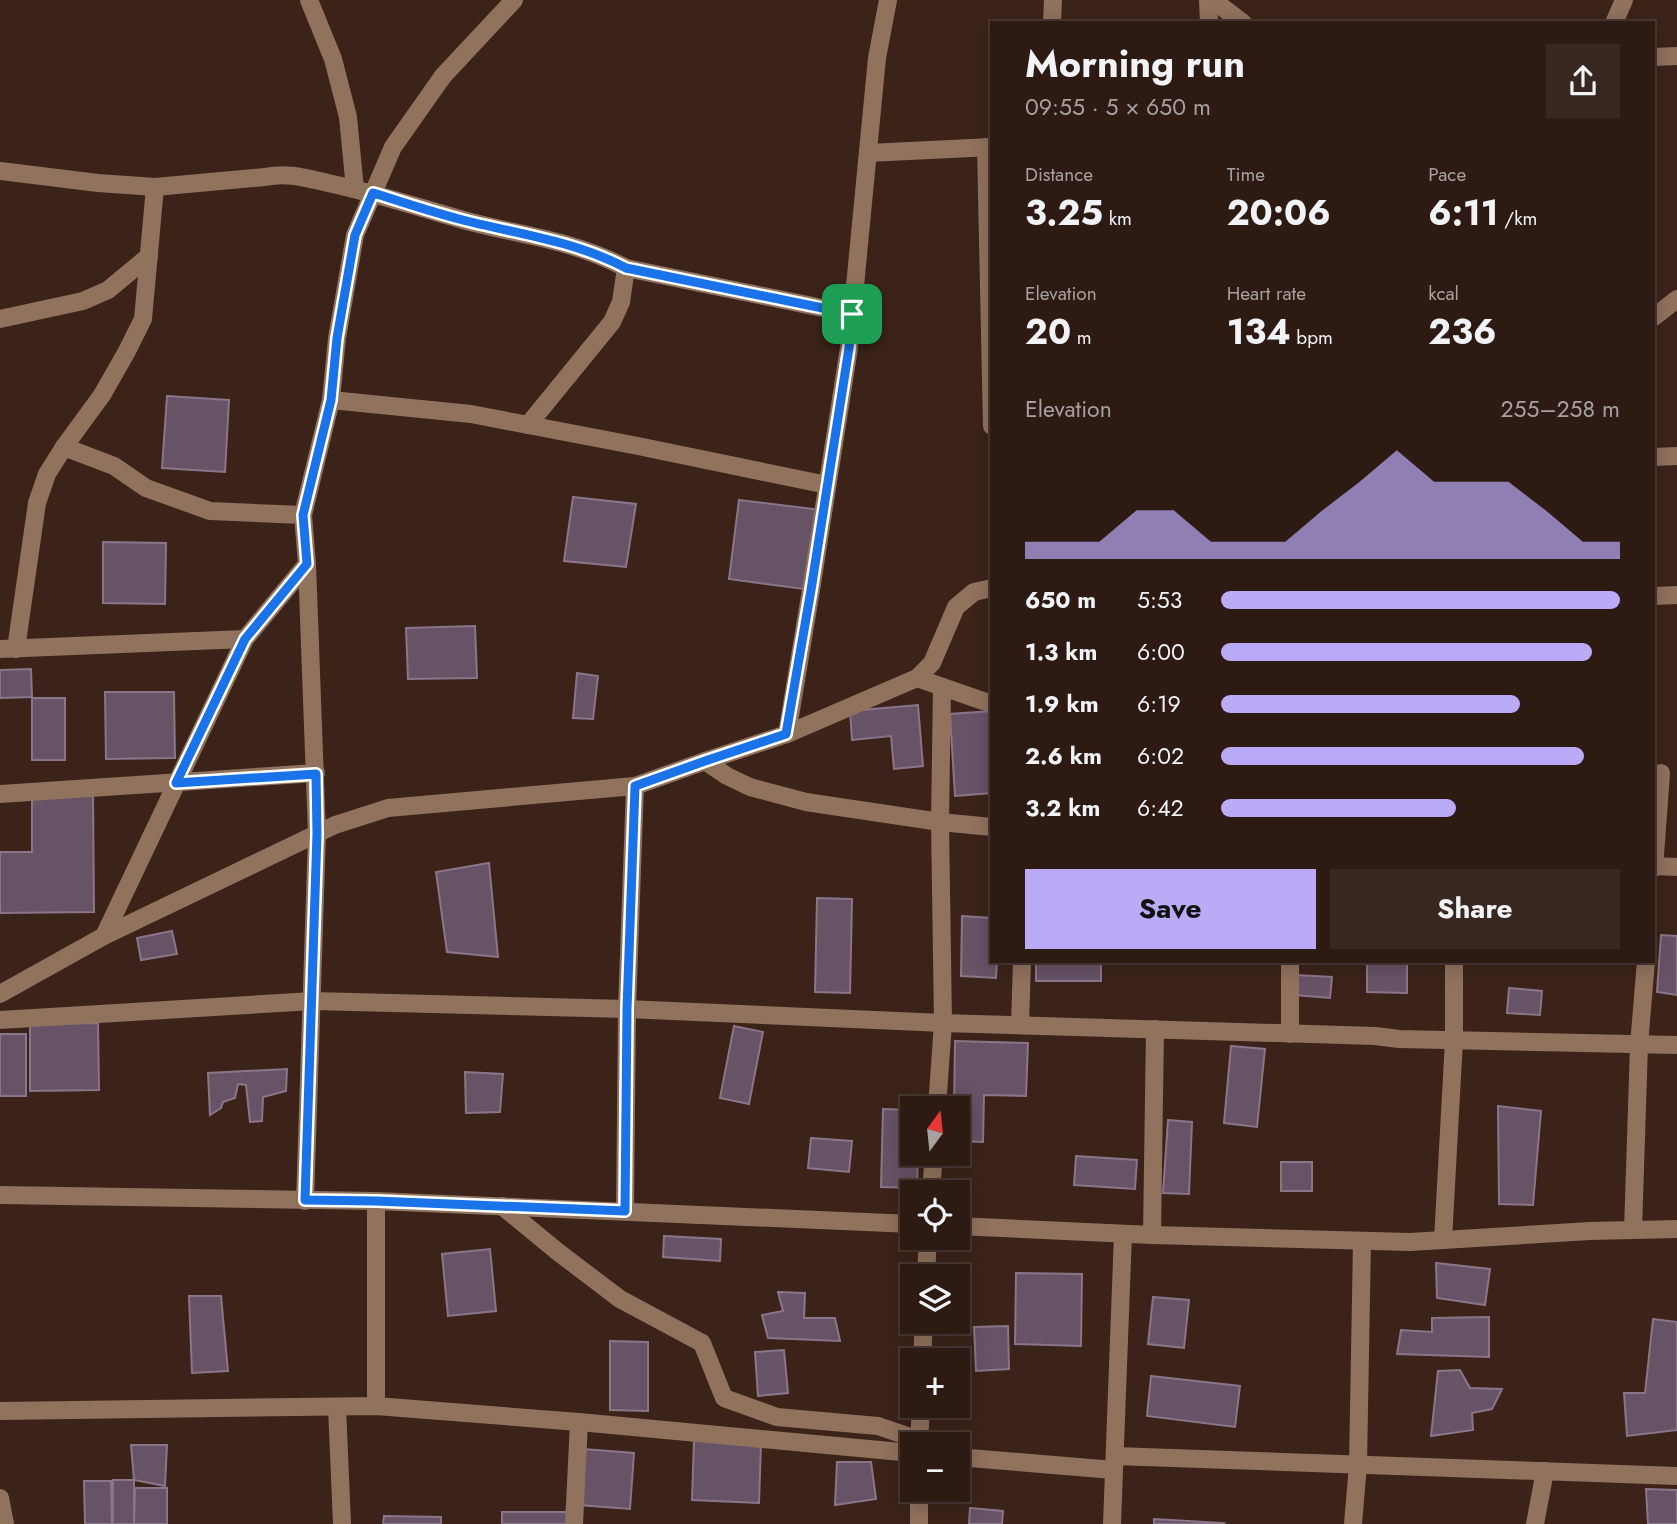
<!DOCTYPE html>
<meta charset="utf-8">
<style>
:root{--surface:#2c1a13;--page:#382721;--text:#f1f3f6;--muted:#a6a1a0;--line:#483833;--accent:#bbaaf6}
body{margin:0;font-family:Jost,sans-serif;background:var(--page);color:var(--text);height:100vh;display:flex;flex-direction:column;font-size:26px;white-space:nowrap}
*{box-sizing:border-box;margin:0}
p{font-size:23px;color:var(--muted)}
.icon{flex:none;width:38px;height:38px;fill:none;stroke:currentColor;stroke-width:2;stroke-linecap:round;stroke-linejoin:round}
.map{position:relative;flex:1;overflow:hidden}
.sheet{position:absolute;left:990px;top:21px;width:665px;height:942px;display:flex;flex-direction:column;background:var(--surface);border-radius:0px;box-shadow:0 4px 18px #0003,0 0 0 2px var(--line)}
.sheet>*{flex:none}
.needle{width:46px;rotate:15deg}
.buttons{position:absolute;left:900px;top:1096px;display:grid;gap:14px}
.buttons a{display:grid;place-items:center;width:70px;height:70px;border-radius:0px;background:var(--surface);box-shadow:0 4px 18px #0003,0 0 0 2px var(--line);font-size:35px}
.pin{position:absolute;display:grid;place-items:center;width:60px;height:60px;color:#fff;margin:-30px;border-radius:14px;box-shadow:0 4px 10px #0006}
.round{display:grid;place-items:center;flex:none;width:74px;height:74px;border-radius:0px;background:var(--page)}
.head{display:flex;align-items:center;justify-content:space-between;height:119px;padding:0 35px}
h1{font-size:38px;font-weight:700;line-height:52px}
.stats{display:grid;grid-template-columns:repeat(3,1fr);gap:10px;height:119px;padding:7px 35px}
.stats div{display:grid;align-content:center}
.stats b{font-size:35px;font-weight:700}
.stats small{font-size:19px;font-weight:400}
.stats p{font-size:19px}
.chart{height:196px;padding:14px 35px}
.chart p{display:flex;justify-content:space-between}
.chart svg{width:100%;height:126px;margin-top:7px;fill:var(--accent);opacity:.7}
.action{display:flex;gap:14px;margin-top:auto;padding:14px 35px}
.action a{flex:1;height:80px;border-radius:0px;background:var(--accent);color:#111;font-size:28px;font-weight:700;line-height:80px;text-align:center}
.action a+a{background:var(--page);color:var(--text)}
ul{padding:0 35px;list-style:none;font-size:23px}
li{display:grid;grid-template-columns:112px 84px 1fr;align-items:center;height:52px}
li i{height:18px;border-radius:9px;background:var(--accent)}
.map>svg:first-child{display:block}
</style>
<div class="map">
<svg width="1677" height="1524" viewBox="0 0 1677 1524">
<rect width="100%" height="100%" fill="#3b2319"/>
<g fill="#675266" stroke="#8b758a" stroke-width="2">
<polygon points="167,396 229,400 225,472 162,468"/>
<polygon points="573,497 636,504 626,567 564,561"/>
<polygon points="739,500 822,510 811,590 729,579"/>
<polygon points="103,542 166,543 165,604 103,603"/>
<polygon points="475,626 477,678 408,679 406,628"/>
<polygon points="31,669 32,697 0,698 0,670"/>
<polygon points="577,673 598,676 593,719 573,718"/>
<polygon points="105,692 174,692 175,758 106,759"/>
<rect x="32" y="698" width="33" height="62"/>
<polygon points="918,705 923,766 894,769 891,736 852,740 850,711"/>
<polygon points="992,711 992,793 955,796 950,714"/>
<polygon points="32,795 93,795 94,912 0,913 0,852 32,852"/>
<polygon points="489,863 498,957 447,952 436,872"/>
<polygon points="817,898 852,899 850,993 815,992"/>
<polygon points="962,916 992,918 992,961 997,961 996,978 961,976"/>
<polygon points="172,931 177,954 141,960 137,938"/>
<polygon points="1661,935 1677,936 1677,995 1657,992"/>
<rect x="1036" y="961" width="65" height="20"/>
<polygon points="1367,961 1407,961 1407,993 1367,992"/>
<polygon points="1296,975 1332,977 1330,998 1295,995"/>
<polygon points="1509,988 1542,991 1540,1015 1507,1013"/>
<polygon points="98,1023 99,1090 30,1091 30,1024"/>
<polygon points="734,1026 763,1032 749,1104 720,1098"/>
<rect x="0" y="1034" width="26" height="62"/>
<polygon points="955,1041 1028,1043 1026,1096 984,1095 983,1142 957,1141 957,1108 954,1108"/>
<polygon points="1231,1046 1265,1049 1257,1127 1224,1123"/>
<polygon points="287,1069 286,1091 263,1097 262,1121 250,1122 246,1085 238,1084 235,1098 223,1102 221,1108 210,1115 208,1073"/>
<polygon points="465,1072 503,1074 500,1112 466,1113"/>
<polygon points="1498,1106 1541,1111 1533,1205 1499,1204"/>
<polygon points="883,1109 912,1110 912,1153 918,1153 917,1188 881,1187"/>
<polygon points="1168,1120 1192,1122 1189,1194 1163,1193"/>
<polygon points="811,1138 852,1141 849,1172 808,1168"/>
<polygon points="1076,1156 1137,1160 1135,1189 1074,1185"/>
<rect x="1281" y="1162" width="31" height="29"/>
<polygon points="664,1236 721,1239 720,1261 663,1257"/>
<polygon points="490,1249 496,1311 448,1316 442,1254"/>
<polygon points="1436,1263 1490,1269 1485,1305 1437,1298"/>
<polygon points="1016,1273 1082,1274 1081,1346 1015,1344"/>
<polygon points="778,1292 805,1293 804,1318 835,1318 840,1341 768,1338 762,1315 783,1311"/>
<polygon points="189,1296 221,1296 228,1371 192,1373"/>
<polygon points="1153,1297 1189,1300 1184,1348 1148,1344"/>
<polygon points="1489,1317 1489,1357 1397,1354 1401,1330 1432,1332 1432,1318"/>
<polygon points="1653,1319 1677,1322 1677,1430 1627,1436 1624,1393 1645,1393"/>
<polygon points="1008,1326 1009,1369 976,1371 974,1327"/>
<polygon points="610,1341 648,1342 648,1411 610,1410"/>
<polygon points="784,1350 788,1393 758,1396 755,1352"/>
<polygon points="1460,1370 1470,1388 1502,1389 1492,1409 1472,1413 1473,1430 1431,1436 1438,1371"/>
<polygon points="1151,1376 1240,1386 1235,1427 1147,1416"/>
<polygon points="694,1440 761,1443 759,1503 692,1500"/>
<polygon points="131,1445 167,1445 165,1486 134,1480"/>
<polygon points="583,1449 634,1453 630,1509 579,1505"/>
<polygon points="837,1462 871,1462 876,1499 835,1505"/>
<rect x="113" y="1480" width="21" height="44"/>
<polygon points="84,1481 111,1481 112,1524 85,1524"/>
<polygon points="135,1488 167,1488 167,1524 134,1524"/>
<polygon points="1646,1489 1677,1490 1677,1524 1648,1524"/>
<polygon points="970,1508 1003,1511 1002,1524 969,1524"/>
<polygon points="502,1512 569,1512 568,1524 502,1524"/>
<polygon points="384,1516 441,1517 441,1524 383,1524"/>
<polygon points="1154,1519 1224,1523 1223,1524 1154,1524"/>
</g>
<g fill="none" stroke-linecap="round" stroke-linejoin="round">
<g stroke="#90725d" stroke-width="18">
<polyline points="309,0 333,59 348,117 355,189"/>
<polyline points="1208,0 1209,23"/>
<polyline points="1213,0 1243,23"/>
<polyline points="1052,23 1053,0"/>
<polyline points="1614,23 1624,0"/>
<polyline points="1654,57 1677,56"/>
<polyline points="986,147 992,426"/>
<polyline points="868,153 992,147"/>
<path d="M0,171L98,183L155,187L265,177C287,172 306,178 328,183C375,193 421,208 467,221C523,236 574,240 626,268L852,314"/>
<polyline points="1654,317 1677,299"/>
<polyline points="0,319 83,301 108,290 149,256"/>
<polyline points="331,400 471,414 638,446 827,485"/>
<polyline points="528,425 612,322 621,302 626,268"/>
<polyline points="64,447 114,466 146,488 210,511 303,515"/>
<polyline points="1654,457 1677,456"/>
<polyline points="1654,596 1677,595"/>
<polyline points="0,649 245,639"/>
<polyline points="16,649 37,503 47,474 64,447 102,395 126,353 143,319 155,187"/>
<polyline points="917,678 983,701 992,703"/>
<polyline points="787,734 811,590 849,348 877,58 888,0"/>
<polyline points="705,761 727,776 750,787 806,802 940,822 992,827"/>
<polyline points="0,794 316,773"/>
<polyline points="1654,866 1677,867"/>
<polyline points="1654,868 1661,773"/>
<polyline points="104,936 245,639 307,564 303,515 331,400 337,338 355,235 393,147 443,76 514,0"/>
<polyline points="1290,961 1290,1034"/>
<polyline points="0,994 104,936 335,825 388,808 635,786 705,761 787,734 917,678 932,663 956,607 974,592 992,588"/>
<polyline points="0,1020 313,1001 627,1009 943,1023 1375,1036 1399,1039 1677,1045"/>
<polyline points="1020,1025 1022,961"/>
<polyline points="937,1108 943,1023 940,822 942,687"/>
<polyline points="931,1192 934,1153"/>
<polyline points="0,1195 376,1201 912,1224"/>
<polyline points="305,1201 317,834 307,564"/>
<polyline points="502,1206 558,1252 620,1299 702,1343 724,1398 777,1417 878,1426 919,1440"/>
<polyline points="625,1211 627,1009 635,786"/>
<polyline points="957,1226 1152,1235 1410,1242 1590,1231 1677,1229"/>
<polyline points="1633,1230 1639,1045 1646,961"/>
<polyline points="1152,1235 1155,1029"/>
<polyline points="1443,1240 1454,1040 1454,961"/>
<polyline points="926,1276 928,1237"/>
<polyline points="922,1360 924,1321"/>
<polyline points="376,1406 376,1201"/>
<polyline points="337,1407 342,1524"/>
<polyline points="0,1411 376,1406 579,1422 912,1453"/>
<polyline points="919,1444 921,1405"/>
<polyline points="1115,1456 1677,1476"/>
<polyline points="957,1457 1114,1470"/>
<polyline points="919,1489 919,1524"/>
<polyline points="0,1498 5,1524"/>
<polyline points="574,1524 579,1422"/>
<polyline points="1112,1524 1123,1234"/>
<polyline points="1353,1524 1358,1465 1362,1241"/>
<polyline points="1535,1524 1545,1471"/>
</g>
</g>
<g fill="none" stroke-linecap="round" stroke-linejoin="round">
<defs>
<path id="route" d="M373,193C406,203 438,214 471,222C524,235 577,242 626,268L852,314L849,348L811,590L786,734L705,761L635,786L627,1009L625,1211L376,1201L305,1200L317,834L316,774L176,783L245,639L307,564L303,515L331,400L337,338L355,235Z"/>
</defs>
<use href="#route" stroke="#fff" stroke-width="14"/>
<use href="#route" stroke="#1a73e8" stroke-width="9"/>
</g>
</svg>
<div class="buttons">
<a><svg class="needle" viewBox="-14 -14 28 28"><path d="M0-13l5 13h-10z" fill="#e53935"/><path d="M0 13l5-13h-10z" fill="#a6a1a0"/></svg></a>
<a><svg class="icon" aria-label="locate" viewBox="0 0 24 24"><circle cx="12" cy="12" r="6"/><path d="M12 2v4M12 18v4M2 12h4M18 12h4"/></svg></a>
<a><svg class="icon" aria-label="layers" viewBox="0 0 24 24"><path d="M12 4l9 5-9 5-9-5zM3 14l9 5 9-5"/></svg></a>
<a>+</a>
<a>−</a>
</div>
<div class="pin" style="left:852px;top:314px;background:#1e9e55"><svg class="icon" aria-label="arrive" viewBox="0 0 24 24"><path d="M6 21V4h12l-3 4 3 4H6"/></svg></div>
<section class="sheet">
<div class="head"><div><h1>Morning run</h1><p>09:55 · 5 × 650 m</p></div><a class="round"><svg class="icon" aria-label="share" viewBox="0 0 24 24"><path d="M12 15V3M7 8l5-5 5 5M5 13v7h14v-7"/></svg></a></div>
<div class="stats">
<div><p>Distance</p><b>3.25<small> km</small></b></div>
<div><p>Time</p><b>20:06</b></div>
<div><p>Pace</p><b>6:11<small> /km</small></b></div>
</div>
<div class="stats">
<div><p>Elevation</p><b>20<small> m</small></b></div>
<div><p>Heart rate</p><b>134<small> bpm</small></b></div>
<div><p>kcal</p><b>236</b></div>
</div>
<div class="chart"><p><span>Elevation</span>255–258 m</p>
<svg viewBox="0 0 160 44" preserveAspectRatio="none"><path d="M0 44V38L10 38L20 38L30 27L40 27L50 38L60 38L70 38L80 27L90 17L100 6L110 17L120 17L130 17L140 27L150 38L160 38V44z"/></svg>
</div>
<ul>
<li><b>650 m</b>5:53<i style="width:100%"></i></li>
<li><b>1.3 km</b>6:00<i style="width:93%"></i></li>
<li><b>1.9 km</b>6:19<i style="width:75%"></i></li>
<li><b>2.6 km</b>6:02<i style="width:91%"></i></li>
<li><b>3.2 km</b>6:42<i style="width:59%"></i></li>
</ul>
<div class="action"><a>Save</a><a>Share</a></div>
</section>
</div>
